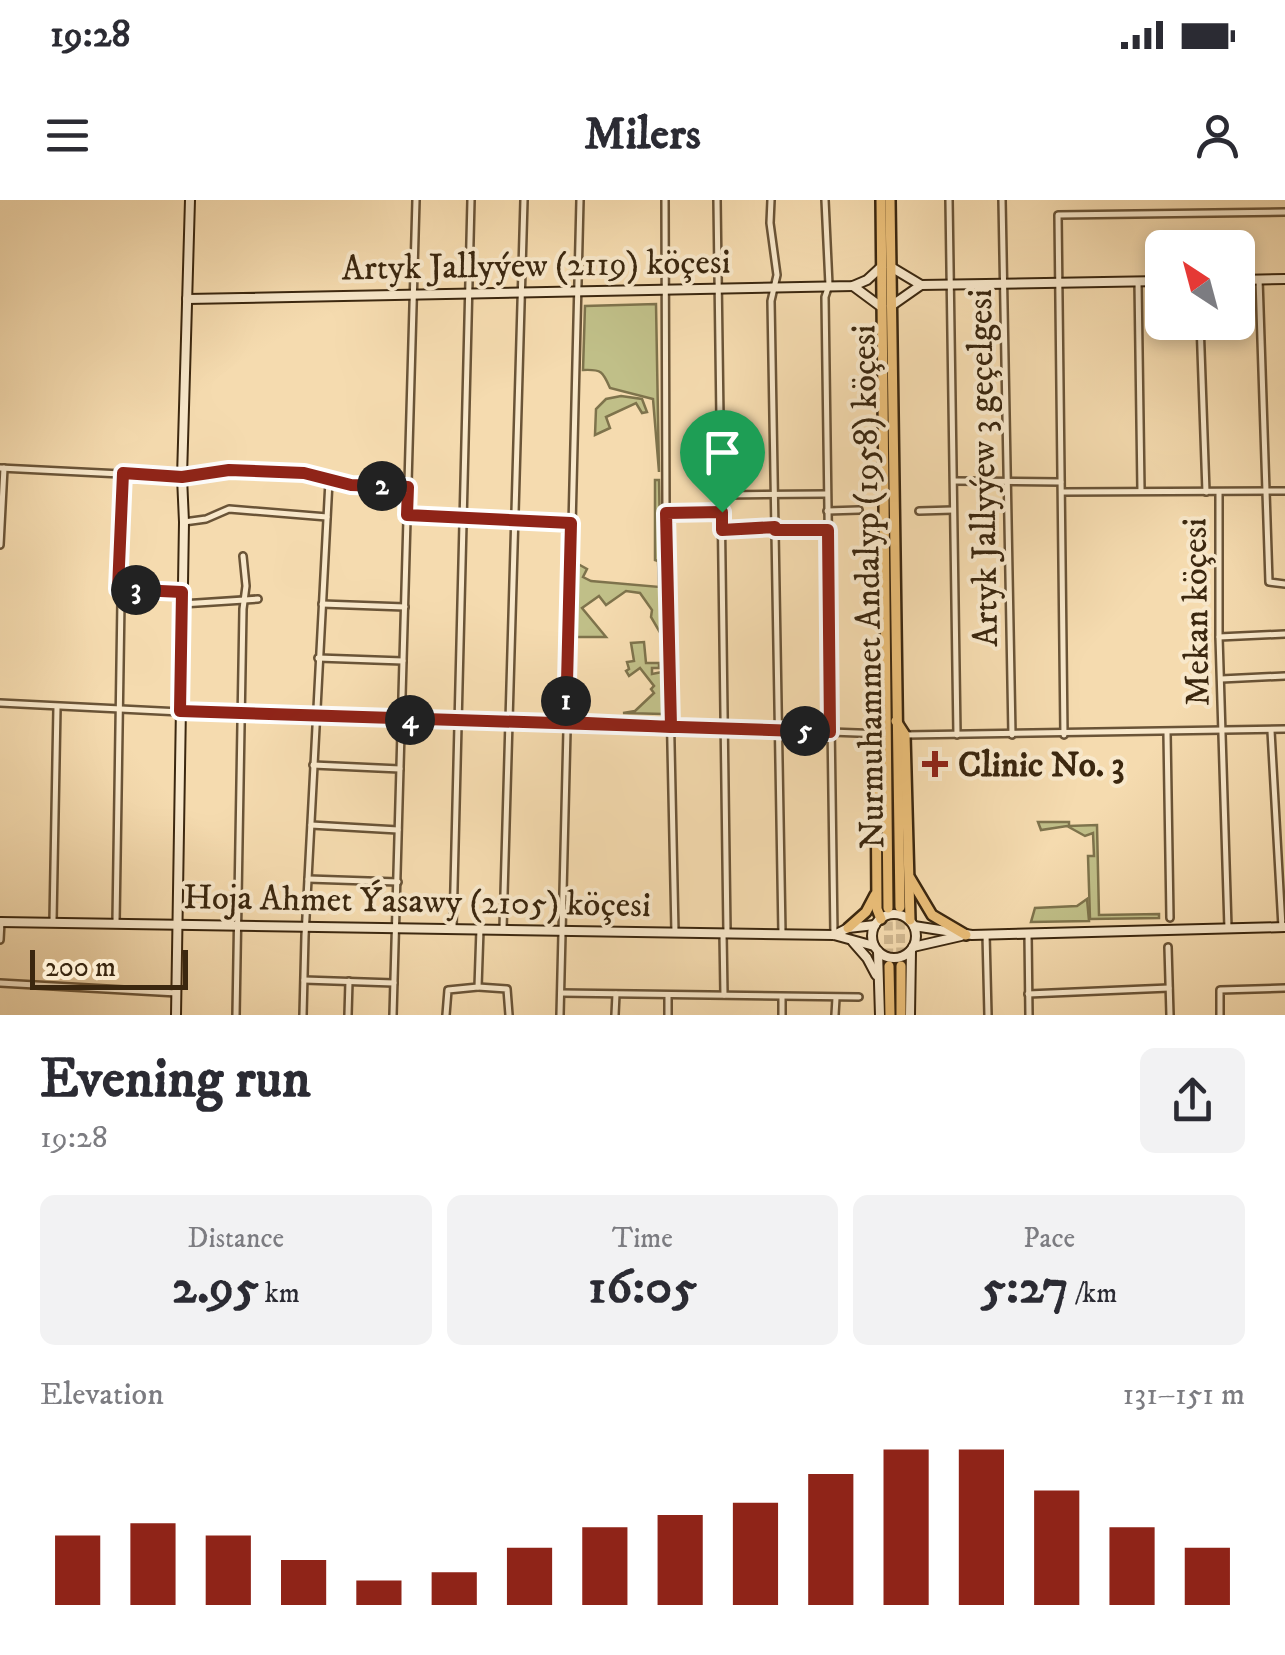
<!DOCTYPE html>
<meta charset="utf-8">
<style>
:root{--surface:#fff;--page:#f2f2f3;--text:#2b2b33;--muted:#7c7c81;--accent:#8f2418}
body{margin:0;font-family:"IM FELL DW Pica",serif;background:var(--page);color:var(--text);height:100vh;display:flex;flex-direction:column;font-size:38px;white-space:nowrap}
*{box-sizing:border-box;margin:0}
p{font-size:32px;color:var(--muted)}
.icon{flex:none;width:55px;height:55px;fill:none;stroke:currentColor;stroke-width:2;stroke-linecap:round;stroke-linejoin:round}
.map{position:relative;height:815px;overflow:hidden}
.drawer{display:flex;flex-direction:column;background:var(--surface);flex:1}
.drawer>*{flex:none}
.needle{width:65px;rotate:324deg}
.tools{position:absolute;left:1145px;top:30px;display:grid;gap:20px}
.tools a{display:grid;place-items:center;width:110px;height:110px;border-radius:15px;background:var(--surface);box-shadow:0 5px 15px #0003;font-size:50px}
.scale{position:absolute;left:30px;bottom:25px;width:158px;box-sizing:border-box;padding-left:10px;border:5px solid #3b270f;border-top:0;font-size:28px;line-height:35px;white-space:nowrap;color:#3b270f;-webkit-text-stroke:8px #f8e8cb;paint-order:stroke}
.pin{position:absolute;display:grid;place-items:center;width:85px;height:85px;color:#fff;margin:-102px -42px;border-radius:50% 50% 50% 0;rotate:-45deg;box-shadow:0 0 10px #0007}
.pin .icon{rotate:45deg}
.km{position:absolute;width:50px;height:50px;margin:-25px;border-radius:50%;background:#222;color:#fff;font-size:28px;line-height:50px;text-align:center}
.round{display:grid;place-items:center;flex:none;width:105px;height:105px;border-radius:15px;background:var(--page)}
.head{display:flex;align-items:center;justify-content:space-between;height:170px;padding:0 40px}
h1{font-size:55px;font-weight:700;line-height:75px}
.figures{display:grid;grid-template-columns:repeat(3,1fr);gap:15px;height:170px;padding:10px 40px}
.figures div{display:grid;align-content:center;border-radius:15px;background:var(--page);text-align:center}
.figures b{font-size:50px;font-weight:700}
.figures small{font-size:28px;font-weight:400}
.figures p{font-size:28px}
.chart{height:280px;padding:20px 40px}
.chart p{display:flex;justify-content:space-between}
.chart svg{width:100%;height:180px;margin-top:10px;stroke:var(--accent);stroke-width:6}
.status{display:flex;justify-content:space-between;align-items:center;height:70px;padding:0 50px;background:var(--surface);direction:ltr}
.status svg{height:28px;fill:currentColor}
header{display:flex;justify-content:space-between;align-items:center;height:130px;padding:0 40px;background:var(--surface);font-size:45px;font-weight:700}
.map>svg:first-child{display:block}
</style>
<div class="status"><b>19:28</b><svg viewBox="0 0 49 12"><path d="M0 12V9h3v3zM5 12V6h3v6zM10 12V3h3v9zM15 12V0h3v12zM26 1h20v11H26zM47 4h2v5h-2z"/></svg></div>
<header><svg class="icon" aria-label="menu" viewBox="0 0 24 24"><path d="M4 6h16M4 12h16M4 18h16"/></svg>Milers<svg class="icon" aria-label="person" viewBox="0 0 24 24"><circle cx="12" cy="8" r="4"/><path d="M4 21q1-7 8-7t8 7"/></svg></header>
<div class="map">
<svg width="1285" height="815" viewBox="0 0 1285 815">
<rect width="100%" height="100%" fill="#f5dbaf"/>
<filter id="stains"><feTurbulence type="fractalNoise" baseFrequency=".002" numOctaves="4"/><feColorMatrix values="0 0 0 0 .2 0 0 0 0 .09 0 0 0 0 .02 0 0 0 .5 -.17"/></filter>
<radialGradient id="worn" r=".72"><stop offset=".6" stop-color="#630" stop-opacity="0"/><stop offset="1" stop-color="#630" stop-opacity=".3"/></radialGradient>
<g fill="#c0bf88" stroke="#7e734c" stroke-width="2.5">
<path d="M656,104L659,272L653,199L610,188C603,172 602,169 583,170L585,106Z"/>
<polygon points="621,196 642,199 647,212 642,213 636,203 606,217 610,228 595,235 596,209 606,199"/>
<polygon points="655,280 659,280 662,436 651,417 652,410 640,393 626,391 606,405 599,396 582,408 606,437 576,437 578,364 587,369 583,377 591,381 659,387 658,361 655,360"/>
<polygon points="644,442 646,463 659,463 659,468 652,468 652,474 662,472 663,514 623,513 635,511 654,493 651,489 654,486 640,468 629,476 626,471 629,469 627,462 634,461 631,443"/>
<polygon points="1038,622 1069,622 1069,626 1097,625 1099,715 1159,714 1159,718 1090,719 1088,656 1094,656 1093,633 1085,636 1067,626 1041,630"/>
<polygon points="1087,699 1089,721 1031,722 1035,708 1077,706"/>
</g>
<g fill="none" stroke-linecap="round" stroke-linejoin="round">
<g stroke="#d0b78f" stroke-width="9" stroke-dasharray="9 4.5" stroke-linecap="butt">
<polyline points="900,707 901,766"/>
<polyline points="888,708 889,766"/>
</g>
<defs>
<g id="street">
<polyline points="665,0 666,313 675,732"/>
<polyline points="717,0 727,732"/>
<polyline points="771,0 770,23 777,75 771,101 782,734"/>
<polyline points="825,0 829,85 825,97 834,735"/>
<polyline points="949,0 957,535"/>
<polyline points="1002,0 1012,535"/>
<polyline points="1259,79 1269,382 1285,384"/>
<polyline points="1138,81 1141,291"/>
<polyline points="1200,122 1206,292"/>
<polyline points="0,268 182,277 229,270 304,273 351,285 408,287"/>
<polyline points="954,281 1061,282"/>
<polyline points="1063,292 1285,291"/>
<polyline points="1219,292 1219,437 1228,728"/>
<polyline points="721,295 827,294"/>
<polyline points="827,311 859,310"/>
<polyline points="919,311 953,310"/>
<polyline points="666,313 722,312"/>
<polyline points="407,315 571,323"/>
<polyline points="184,322 206,319 229,309 327,317"/>
<polyline points="775,329 827,330"/>
<polyline points="722,330 774,327"/>
<polyline points="0,345 4,268"/>
<polyline points="119,389 182,392"/>
<polyline points="182,404 258,399"/>
<polyline points="322,404 405,407"/>
<polyline points="1219,437 1285,434"/>
<polyline points="318,458 403,461"/>
<polyline points="1221,479 1285,476"/>
<polyline points="0,503 241,515 510,520 885,534"/>
<polyline points="1271,531 1282,727"/>
<polyline points="1167,533 1170,718"/>
<polyline points="905,535 1285,529"/>
<polyline points="1064,535 1058,15 1285,12"/>
<polyline points="313,565 400,569"/>
<polyline points="311,625 398,630"/>
<polyline points="308,679 398,682"/>
<polyline points="53,721 57,507"/>
<polyline points="116,722 123,273"/>
<polyline points="453,727 471,0"/>
<polyline points="503,729 524,0"/>
<polyline points="723,733 724,795"/>
<polyline points="986,734 988,815"/>
<polyline points="1028,734 1029,815"/>
<polyline points="0,740 1,721"/>
<polyline points="1168,747 1170,815"/>
<polyline points="304,780 394,783"/>
<polyline points="0,783 177,793"/>
<polyline points="478,787 507,789 509,815"/>
<polyline points="561,793 859,797"/>
<polyline points="1028,794 1169,788"/>
<polyline points="236,815 243,409 246,386 243,356"/>
<polyline points="303,815 305,736 329,281"/>
<polyline points="348,815 349,781"/>
<polyline points="393,815 416,0"/>
<polyline points="446,815 448,790 478,787 480,729"/>
<polyline points="560,815 580,0"/>
<polyline points="615,815 616,794"/>
<polyline points="668,815 668,795"/>
<polyline points="782,815 782,798"/>
<polyline points="835,815 836,798"/>
<polyline points="1220,815 1220,790 1285,788"/>
</g>
<g id="secondary">
<polyline points="891,67 921,85"/>
<polyline points="1238,80 1285,79"/>
<polyline points="853,86 880,106"/>
<polyline points="187,99 853,86 867,80 880,68"/>
<polyline points="891,106 921,85 1162,81"/>
<circle cx="894" cy="736" r="22"/>
<polyline points="0,722 834,735 874,746"/>
<polyline points="914,726 972,735 1285,727"/>
<polyline points="834,735 848,728 875,725"/>
<polyline points="853,742 867,758 876,775"/>
<polyline points="913,747 961,736"/>
<polyline points="878,751 880,815"/>
<polyline points="176,815 184,322 182,277 190,0"/>
<polyline points="910,815 911,751"/>
</g>
<g id="primary">
<polyline points="881,0 888,708"/>
<polyline points="890,0 900,707"/>
<polyline points="896,521 905,535 910,720"/>
<polyline points="879,542 876,567 877,709 881,719"/>
<polyline points="910,678 932,715 966,735"/>
<polyline points="848,728 866,712 875,695"/>
<polyline points="889,766 890,815"/>
<polyline points="901,766 901,815"/>
</g>
</defs>
<use href="#street" stroke="#6a5437" stroke-width="10"/>
<use href="#secondary" stroke="#3b270f" stroke-width="12"/>
<use href="#primary" stroke="#3b270f" stroke-width="14"/>
<use href="#street" stroke="#f8e8cb" stroke-width="5"/>
<use href="#secondary" stroke="#f8e8cb" stroke-width="8"/>
<use href="#primary" stroke="#eabe78" stroke-width="9"/>
</g>
<g fill="none" stroke-linecap="round" stroke-linejoin="round">
<defs>
<polyline id="route" points="722,312 666,313 671,527 566,522 571,323 407,315 408,287 351,285 304,273 229,270 182,277 123,273 118,389 182,392 180,511 830,532 828,330 775,330 775,327 722,330 722,312"/>
</defs>
<use href="#route" stroke="#fff" stroke-width="20"/>
<use href="#route" stroke="#8f2418" stroke-width="12"/>
</g>
<path fill="#8f2418" stroke="#f8e8cb" stroke-width="4" d="M930 549h10v10h10v10h-10v10h-10v-10h-10v-10h10z"/>
<g text-anchor="middle" stroke-width="8" stroke-linejoin="round" paint-order="stroke">
<g font-size="35" fill="#3b270f" stroke="#f8e8cb">
<text transform="translate(536 64) rotate(-1)" y="12">Artyk Jallyýew (2119) köçesi</text>
<text transform="translate(982 268) rotate(-91)" y="12">Artyk Jallyýew 3 geçelgesi</text>
<text transform="translate(867 387) rotate(-91)" y="12">Nurmuhammet Andalyp (1958) köçesi</text>
<text transform="translate(1195 412) rotate(-91)" y="12">Mekan köçesi</text>
<text transform="translate(417 700) rotate(1)" y="12">Hoja Ahmet Ýasawy (2105) köçesi</text>
</g>
<g font-size="35" font-weight="bold" fill="#3b270f" stroke="#f8e8cb" text-anchor="start">
<text x="958" y="576">Clinic No. 3</text>
</g>
</g>
<rect width="100%" height="100%" filter="url(#stains)"/>
<rect width="100%" height="100%" fill="url(#worn)"/>
</svg>
<div class="tools">
<a><svg class="needle" viewBox="-14 -14 28 28"><path d="M0-13l5 13h-10z" fill="#e53935"/><path d="M0 13l5-13h-10z" fill="#7c7c81"/></svg></a>
</div>
<div class="scale">200 m</div>
<div class="pin" style="left:722px;top:312px;background:#1e9e55"><svg class="icon" aria-label="arrive" viewBox="0 0 24 24"><path d="M6 21V4h12l-3 4 3 4H6"/></svg></div>
<b class="km" style="left:566px;top:501px">1</b>
<b class="km" style="left:382px;top:286px">2</b>
<b class="km" style="left:136px;top:390px">3</b>
<b class="km" style="left:410px;top:520px">4</b>
<b class="km" style="left:805px;top:531px">5</b>
</div>
<section class="drawer">
<div class="head"><div><h1>Evening run</h1><p>19:28</p></div><a class="round"><svg class="icon" aria-label="share" viewBox="0 0 24 24"><path d="M12 15V3M7 8l5-5 5 5M5 13v7h14v-7"/></svg></a></div>
<div class="figures">
<div><p>Distance</p><b>2.95<small> km</small></b></div>
<div><p>Time</p><b>16:05</b></div>
<div><p>Pace</p><b>5:27<small> /km</small></b></div>
</div>
<div class="chart"><p><span>Elevation</span>131–151 m</p>
<svg viewBox="0 0 160 44" preserveAspectRatio="none"><path d="M5 44V27M15 44V24M25 44V27M35 44V33M45 44V38M55 44V36M65 44V30M75 44V25M85 44V22M95 44V19M105 44V12M115 44V6M125 44V6M135 44V16M145 44V25M155 44V30"/></svg>
</div>
</section>
